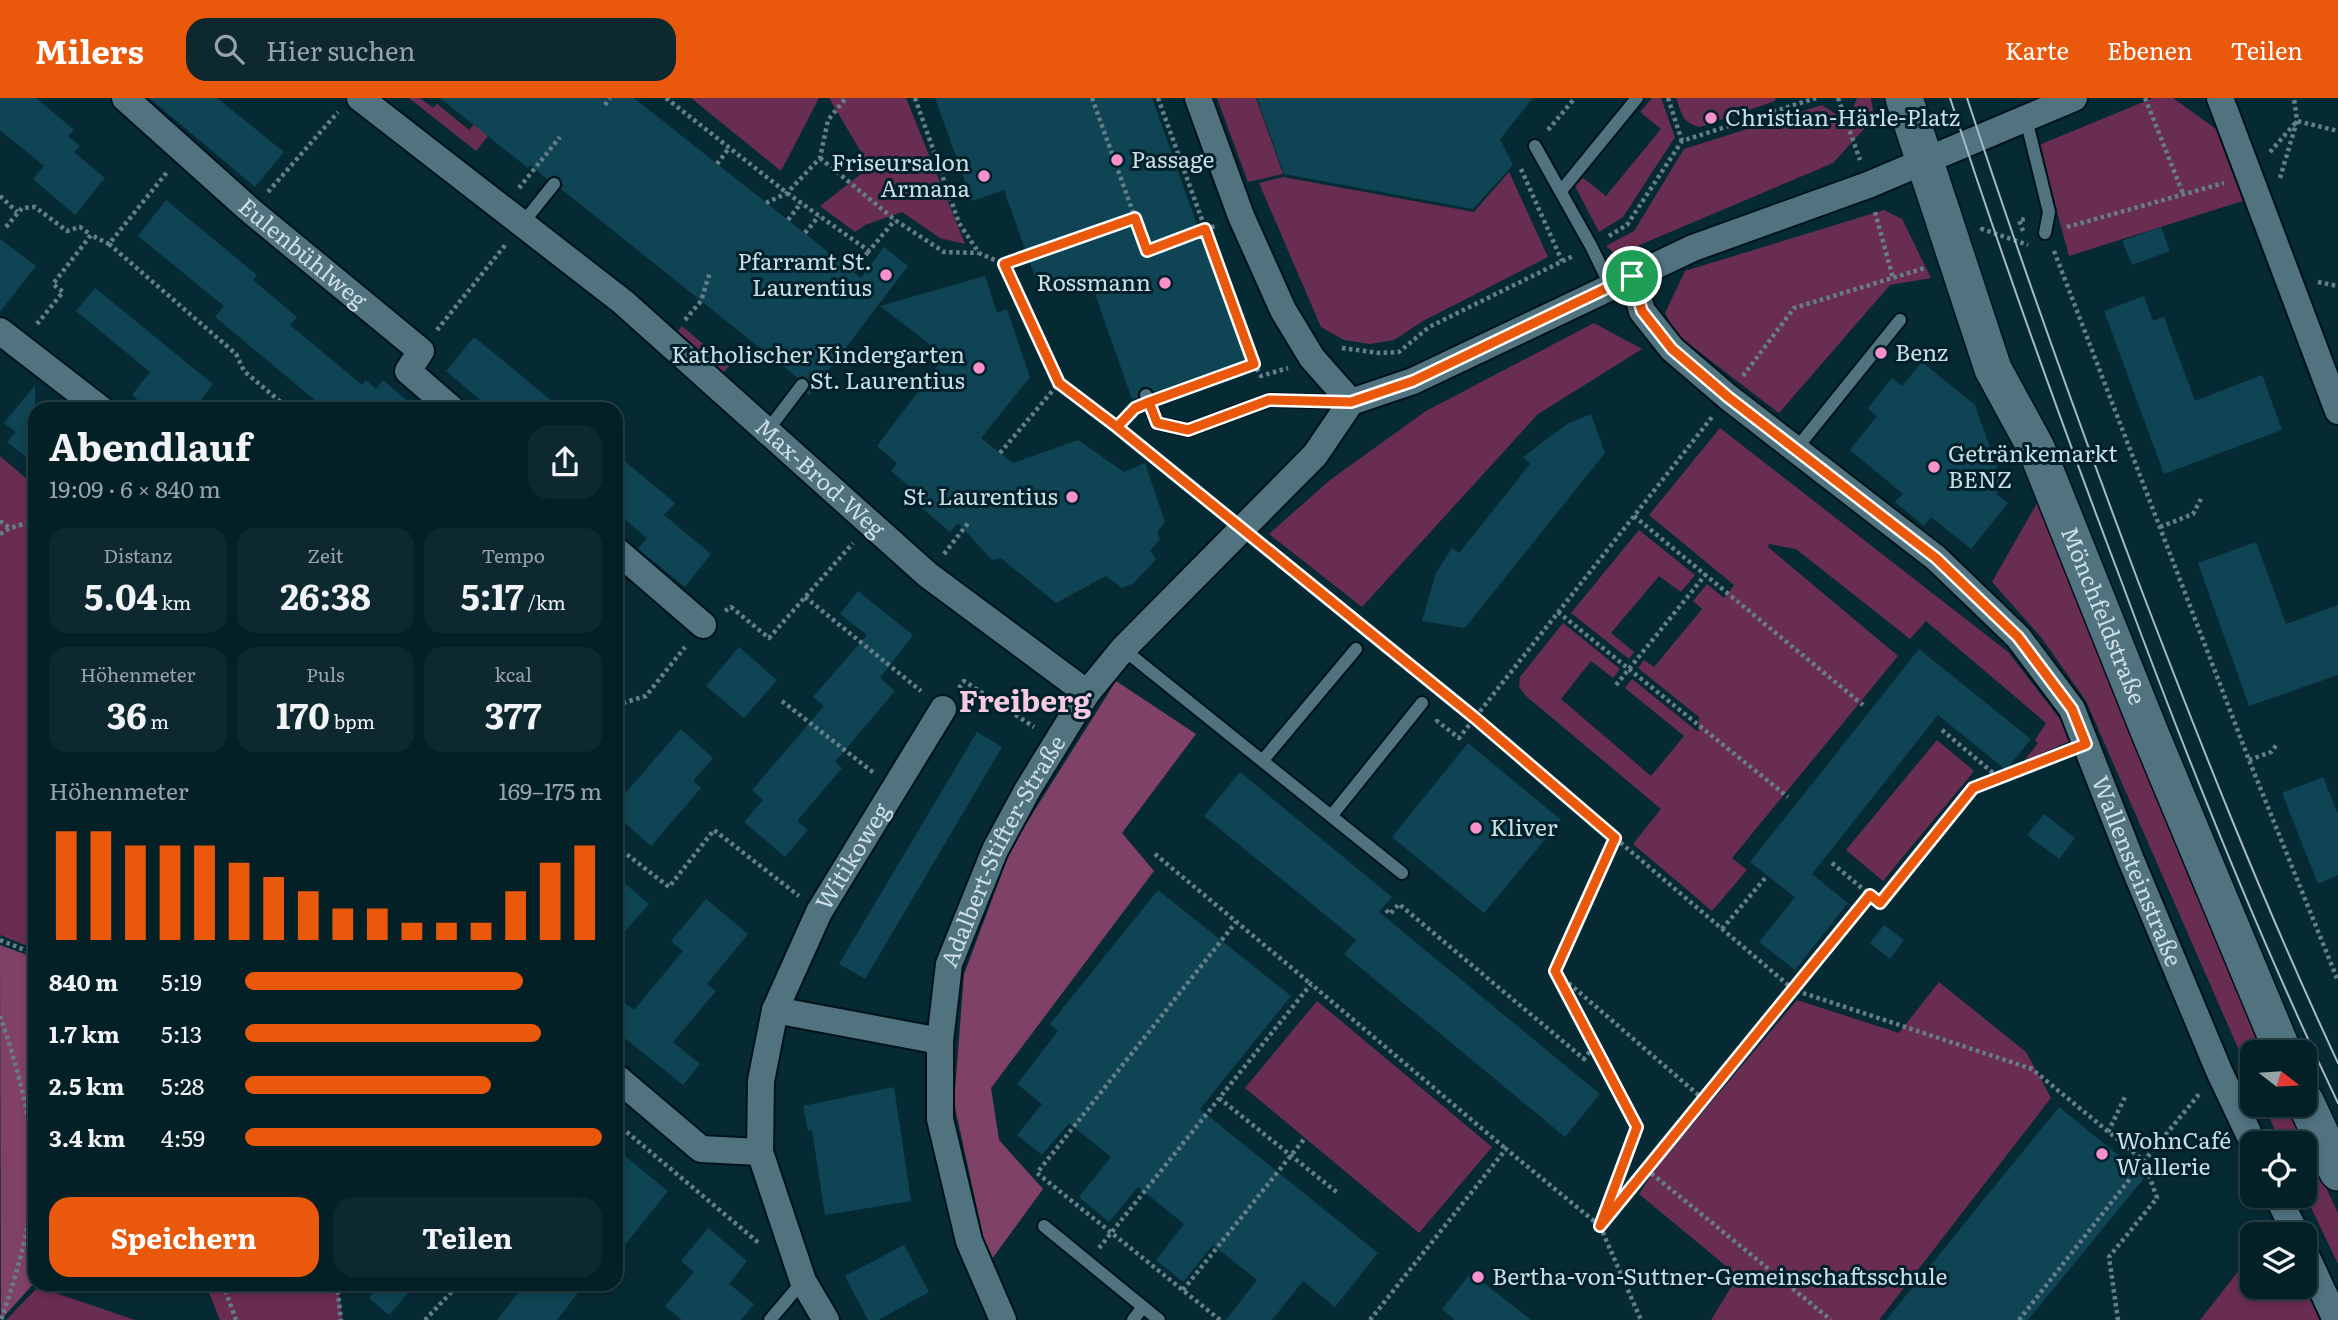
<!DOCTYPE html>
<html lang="de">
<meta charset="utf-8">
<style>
:root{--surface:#042027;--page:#0d282f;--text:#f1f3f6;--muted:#97a3a7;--line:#253e44;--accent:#ea580c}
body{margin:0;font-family:Literata,serif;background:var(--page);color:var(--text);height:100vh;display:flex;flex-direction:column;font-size:26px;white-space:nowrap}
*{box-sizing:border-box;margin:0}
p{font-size:23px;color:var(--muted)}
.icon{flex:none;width:38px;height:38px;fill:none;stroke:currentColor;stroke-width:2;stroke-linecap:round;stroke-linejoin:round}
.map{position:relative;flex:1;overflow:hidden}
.drawer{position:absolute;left:28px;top:304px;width:595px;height:889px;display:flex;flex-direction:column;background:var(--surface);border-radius:21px;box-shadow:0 4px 10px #0003,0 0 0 2px var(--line)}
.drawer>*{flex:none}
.needle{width:46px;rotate:107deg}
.fabs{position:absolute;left:2240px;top:942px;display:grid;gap:14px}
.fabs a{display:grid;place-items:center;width:77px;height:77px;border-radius:14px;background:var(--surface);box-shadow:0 4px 10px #0003,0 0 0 2px var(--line);font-size:35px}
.pin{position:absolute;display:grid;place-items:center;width:60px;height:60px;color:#fff;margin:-30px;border:4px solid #fff;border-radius:50%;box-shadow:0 2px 7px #0007}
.round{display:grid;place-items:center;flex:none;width:74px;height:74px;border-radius:21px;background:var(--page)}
.head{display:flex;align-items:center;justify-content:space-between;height:119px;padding:0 21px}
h1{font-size:38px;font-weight:700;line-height:52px}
.figures{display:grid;grid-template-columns:repeat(3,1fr);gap:10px;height:119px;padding:7px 21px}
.figures div{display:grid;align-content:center;border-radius:18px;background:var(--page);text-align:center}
.figures b{font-size:35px;font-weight:700}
.figures small{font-size:19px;font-weight:400}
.figures p{font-size:19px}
.chart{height:196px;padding:14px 21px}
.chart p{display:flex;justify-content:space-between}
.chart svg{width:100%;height:126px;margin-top:7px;stroke:var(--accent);stroke-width:6}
.cta{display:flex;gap:14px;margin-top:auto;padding:14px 21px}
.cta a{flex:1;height:80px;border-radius:21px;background:var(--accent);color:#fff;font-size:28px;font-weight:700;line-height:80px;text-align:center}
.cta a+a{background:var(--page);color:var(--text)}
ul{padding:0 21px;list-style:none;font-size:23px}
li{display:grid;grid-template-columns:112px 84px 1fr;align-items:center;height:52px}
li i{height:18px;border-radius:9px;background:var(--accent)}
header{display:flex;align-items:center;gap:42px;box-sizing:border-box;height:98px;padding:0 35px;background:var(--accent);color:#fff}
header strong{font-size:33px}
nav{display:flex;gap:38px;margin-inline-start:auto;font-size:24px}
.search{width:490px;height:63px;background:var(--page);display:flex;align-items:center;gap:18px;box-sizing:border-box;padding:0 24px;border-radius:21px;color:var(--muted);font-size:26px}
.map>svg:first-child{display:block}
</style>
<header>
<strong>Milers</strong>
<div class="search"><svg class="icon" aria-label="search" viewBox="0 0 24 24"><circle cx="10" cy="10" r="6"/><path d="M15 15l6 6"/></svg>Hier suchen</div>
<nav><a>Karte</a><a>Ebenen</a><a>Teilen</a></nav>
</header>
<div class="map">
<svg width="2338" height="1222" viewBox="0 0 2338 1222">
<rect width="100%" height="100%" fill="#062a34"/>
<g fill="#6a2d52">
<polygon points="409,0 420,0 433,10 437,6 469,32 474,26 488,38 476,53"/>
<polygon points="691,0 819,0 781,73"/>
<polygon points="829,0 906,0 965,146 940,140 902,114 865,127 855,134 820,108 870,69"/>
<polygon points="1217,0 1256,0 1283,76 1248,84"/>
<polygon points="1652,0 1661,0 1675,39 1623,119 1599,134 1575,88 1583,80 1606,98 1661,31 1640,14"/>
<path d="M1676,0H1776L1775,3L1700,29C1682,25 1682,16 1676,0Z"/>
<polygon points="1857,0 1871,0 1874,20 1833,65 1616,157 1606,148 1634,133 1684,51 1822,7 1837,17 1852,12"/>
<polygon points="2153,0 2173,0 2227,39 2252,100 2069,158 2039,47"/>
<polygon points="1509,74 1548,159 1423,223 1394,242 1370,246 1344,242 1321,229 1259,85 1283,79 1474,114"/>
<polygon points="1884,112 1902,121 1931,180 1890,187 1779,315 1677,237 1665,215 1685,173"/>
<polygon points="1594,225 1642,251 1538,316 1362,509 1269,436 1330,382 1426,313"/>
<polygon points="682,228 729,268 721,277 674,238"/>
<polygon points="1720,330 2008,554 2060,621 2070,643 2024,663 2038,645 2035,642 2046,625 1926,523 1910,541 1796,451 1769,446 1768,449 1898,558 1732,760 1747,772 1712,813 1633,746 1661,711 1526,598 1519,589 1520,579 1563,525 1620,571 1613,580 1591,563 1561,601 1651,678 1684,638 1625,590 1632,581 1698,634 1699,619 1638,570 1644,562 1654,569 1702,511 1693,503 1707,486 1724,500 1734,487 1649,417"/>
<polygon points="0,358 35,388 35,851 0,837"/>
<polygon points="2040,400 2185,771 2265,954 2252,954 2252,982 2086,603 2041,539 1992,484"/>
<polygon points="1639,432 1695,477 1681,494 1659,478 1611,535 1634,554 1629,561 1571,515"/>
<polygon points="1937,642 1974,673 1883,783 1846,752"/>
<polygon points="1939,884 2026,954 2051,1000 1879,1222 1711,1222 1738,1178 1639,1096 1656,1070 1797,902 1899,935"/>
<polygon points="1317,903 1492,1049 1419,1135 1245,990"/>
<polygon points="2263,1006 2288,1006 2304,1045 2281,1045"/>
<polygon points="2305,1045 2338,1115 2338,1166 2305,1097"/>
<polygon points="2252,1156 2252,1188 2305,1188 2305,1177 2327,1222 2200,1222"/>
<polygon points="206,1187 338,1187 342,1222 220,1222"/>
<polygon points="38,1189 135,1222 6,1222"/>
</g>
<g fill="#804166">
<polygon points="1116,583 1196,636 1122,735 1154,773 991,990 999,1042 1043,1091 989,1165 954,1005 964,876 1012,748"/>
<polygon points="0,847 35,860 35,1184 1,1222"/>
</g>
<g fill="#0e4453">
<polygon points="0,0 36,0 74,32 68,38 80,48 74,54 105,80 75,117 33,81 44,68 0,32"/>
<polygon points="149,0 217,0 284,54 255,89"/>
<polygon points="440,0 634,0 861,180 884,149 908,168 809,298 807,295 811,287 808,281 802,278 798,280 561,91 563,87 560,80 555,77 547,81 530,67 528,70"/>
<polygon points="935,0 1152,0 1245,262 1154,294 1151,290 1143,289 1139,292 1138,300 1132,301 1089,179 1041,196 1004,92 972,103"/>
<polygon points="1257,0 1533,0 1500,41 1513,67 1473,111 1284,76"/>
<polygon points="166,102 257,177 253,182 297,219 290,227 362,287 366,282 376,291 383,282 418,312 327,312 215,219 224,208 138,138"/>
<polygon points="2161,129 2170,153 2132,167 2122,143"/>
<polygon points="0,141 36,168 0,214"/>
<polygon points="985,178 997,215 1007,211 1030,279 981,340 1013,365 1078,342 1124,374 1145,365 1165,424 1157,434 1160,441 1150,453 1156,461 1134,485 1122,490 1106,478 1056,505 1001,460 992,462 958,425 950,434 903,394 909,388 891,373 897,365 877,348 945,258 880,208"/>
<polygon points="95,190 213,286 193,312 150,312 132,297 150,274 76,213"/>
<polygon points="2144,198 2153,223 2164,219 2195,303 2262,277 2282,332 2164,376 2104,213"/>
<polygon points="474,239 522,278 562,312 492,312 446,273"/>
<polygon points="1922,264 1975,307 2003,387 1996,396 2008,405 1971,451 1931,419 1924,428 1895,404 1903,396 1850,352 1877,318 1868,310 1892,280 1902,288"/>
<polygon points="35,287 35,366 7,344 16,334 4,325"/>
<polygon points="1591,316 1605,355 1465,530 1422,523 1436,475 1452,450 1459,455 1530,366 1523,359 1567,326"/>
<polygon points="616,356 675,405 664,417 711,456 685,489 638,451 647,440 616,414"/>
<polygon points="2256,444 2286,526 2338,507 2338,577 2249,608 2198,465"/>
<polygon points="858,493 913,537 880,580 895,593 835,664 842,670 797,723 808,732 785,759 744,724 763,702 752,692 824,608 813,599 867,537 840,516"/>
<polygon points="739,549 777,582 744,620 706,588"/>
<polygon points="1919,551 2031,641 2006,672 1938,617 1812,776 1848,805 1795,872 1759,844 1795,799 1750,764"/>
<polygon points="681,631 713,660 693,683 701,690 651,748 616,717 616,706"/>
<polygon points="977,634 1002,649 865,881 839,866"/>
<polygon points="1468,645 1561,722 1484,815 1392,739"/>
<polygon points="1240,674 1392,799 1379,814 1600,996 1565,1039 1344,856 1356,842 1204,718"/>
<polygon points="2323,679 2338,716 2338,777 2318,786 2282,695"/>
<polygon points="2044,716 2075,740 2059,761 2027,737"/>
<polygon points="616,778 649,806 616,843"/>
<polygon points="1158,792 1291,898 1200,1011 1378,1155 1335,1209 1303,1183 1272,1222 1226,1222 1257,1182 1213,1147 1183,1184 1156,1162 1184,1126 1138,1089 1109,1124 1079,1099 1111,1059 1069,1025 1042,1057 1017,1037 1042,1006 1017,986 1058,933 1050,926"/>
<polygon points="706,801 748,836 707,886 716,893 673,944 700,966 683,987 616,933 616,898 634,912 683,853 671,843"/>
<polygon points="1884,827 1904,842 1890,861 1870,845"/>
<polygon points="894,989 911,1103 825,1117 812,1032 808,1033 803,1008"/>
<polygon points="2059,1009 2145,1079 2028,1222 1886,1222"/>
<polygon points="616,1051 668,1093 616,1158"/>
<polygon points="708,1130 747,1163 729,1186 754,1206 741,1222 682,1222 665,1208 694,1174 681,1163"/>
<polygon points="904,1147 929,1194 878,1222 868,1222 845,1178"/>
<polygon points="1471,1175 1531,1222 1455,1222 1442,1211"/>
<polygon points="380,1186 416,1186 389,1217 369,1200"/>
<polygon points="525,1186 585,1186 557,1222 497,1222"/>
</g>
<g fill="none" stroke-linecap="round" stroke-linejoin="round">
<defs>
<g id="lane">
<polyline points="2026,21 2049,114 2045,135"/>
<polyline points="1535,48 1591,148 1611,189"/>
<polyline points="1561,93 1637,0"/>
<polyline points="522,126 554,86"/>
<polyline points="1146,297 1157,325 1188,332 1269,302 1347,304"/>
<polyline points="767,333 802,287"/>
<polyline points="1796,351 1900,222"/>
<polyline points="1123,551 1402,775"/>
<polyline points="1263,662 1356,551"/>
<polyline points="1332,717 1422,605"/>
<polyline points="1044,1128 1159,1222"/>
<polyline points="770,1222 803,1183"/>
<polyline points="1133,1222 1143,1209"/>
</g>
<g id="street">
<path id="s1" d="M125,0L251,113L421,253L408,273L453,312"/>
<path id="s2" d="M360,0L623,204L928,477L1087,595"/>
<polyline points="1198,0 1241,118 1283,212 1312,260 1351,304"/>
<polyline points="2220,0 2338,313"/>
<path id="s3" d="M1632,178L1642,213L1672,251L1728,299L1936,460L2018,539L2072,611L2131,762L2219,973L2253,1045"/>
<polyline points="0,233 102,312"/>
<polyline points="616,452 703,527"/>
<polyline points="775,912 940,943"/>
<polyline points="616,979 701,1051 760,1054"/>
<polyline points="2277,1097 2296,1136"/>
<polyline points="2305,1155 2336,1222"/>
<path id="s4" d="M826,1222L803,1183L760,1054L761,983L775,912L819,814L943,611"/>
<path id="s5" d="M1003,1222L969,1143L940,1021V943L949,866L995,752L1028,691L1087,595L1123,551L1315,357L1351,304L1413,283L1693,150L1868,87L2074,0"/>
</g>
<g id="secondary">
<path id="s6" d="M1904,0L1993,271L2036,350L2150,635L2283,954"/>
<polyline points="2305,1003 2338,1074"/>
</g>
</defs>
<use href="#lane" stroke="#001219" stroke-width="16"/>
<use href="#street" stroke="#001219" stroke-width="30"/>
<use href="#secondary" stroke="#001219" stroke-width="40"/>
<g stroke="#647f88" stroke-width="4.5" stroke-dasharray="3.5 3.5" stroke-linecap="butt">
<polyline points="666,0 787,95 869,153 895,122"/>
<polyline points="915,0 959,125 979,155 1004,166 1059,285 1194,392"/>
<polyline points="1092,0 1147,153 1218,127"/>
<polyline points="1158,0 1254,266"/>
<polyline points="1668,0 1682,43"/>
<polyline points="1838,0 1860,62"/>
<polyline points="2145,0 2184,98"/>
<polyline points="605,7 610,0"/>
<polyline points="1548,32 1575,0"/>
<polyline points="2270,54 2297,23 2338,33"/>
<polyline points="820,60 895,122 944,154 978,155"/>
<polyline points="717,66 729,50"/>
<polyline points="1521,71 1562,163"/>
<polyline points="2280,80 2297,23 2294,0"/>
<polyline points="519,90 560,39"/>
<polyline points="268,94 338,14"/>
<polyline points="0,98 17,114"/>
<polyline points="766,105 787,95 820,60 828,22 846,0"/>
<polyline points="1875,114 1893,180"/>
<polyline points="788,122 801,105"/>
<polyline points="6,129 22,110 35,109 67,133 80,129 91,137"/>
<polyline points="2067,129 2224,85"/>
<polyline points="1983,132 1982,131 2028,147"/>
<polyline points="2023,133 2019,122 2027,121"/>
<polyline points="805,135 819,118"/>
<polyline points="1609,138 1627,127 1682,43 1816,0"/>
<polyline points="109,146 236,256 244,273 290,312"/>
<polyline points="2054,153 2249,662 2338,883"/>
<polyline points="1004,166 1135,120"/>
<polyline points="852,173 869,153"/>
<polyline points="2318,184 2338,188"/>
<polyline points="685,222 701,203 710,174"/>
<polyline points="37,226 63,194 53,186 91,137 109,146 168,73"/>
<polyline points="437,232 506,146"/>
<polyline points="1342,250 1379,255 1399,254 1429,229 1573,158"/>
<polyline points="1743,278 1794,210 1925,170"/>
<polyline points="1167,298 1254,266 1261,278 1288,270"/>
<polyline points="1117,329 1131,314"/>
<polyline points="1000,355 1059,285"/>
<polyline points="1634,418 1863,607"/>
<polyline points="0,423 10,430"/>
<polyline points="2160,429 2193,416 2202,399"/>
<polyline points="0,436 10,430 35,423"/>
<polyline points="944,456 969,424"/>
<polyline points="805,499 921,593"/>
<polyline points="725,513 731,509 769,540 853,445"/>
<polyline points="1558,514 1788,699"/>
<polyline points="1346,515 1364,530"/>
<polyline points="1374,538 1432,585"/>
<polyline points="1616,587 1706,476"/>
<polyline points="959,590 964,583 1034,629"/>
<polyline points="1439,591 1615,740 1555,873 1637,1029 1600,1128 1641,1222"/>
<polyline points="782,603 874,675"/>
<polyline points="616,607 646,598 685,549"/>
<polyline points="1436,624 1437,623 1459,640 1712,319"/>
<polyline points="1942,632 1999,680"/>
<polyline points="2249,662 2271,654 2278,645"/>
<polyline points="1615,740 1794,892 1870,797 1880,805 1973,690 2062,655"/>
<polyline points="616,748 669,789 714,732 799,798"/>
<polyline points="1155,756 1311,886"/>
<polyline points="1832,765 1870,797"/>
<polyline points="1386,812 1390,816 1399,806 1584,961 1594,948"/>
<polyline points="1722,831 1766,779"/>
<polyline points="0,842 35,856"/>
<polyline points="1558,876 1703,1001 1794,892 2032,971 2144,1063 2200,995"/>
<path d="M0,918C17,967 38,1040 33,1092C28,1137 16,1179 1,1222"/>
<polyline points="1219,1000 1339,1096"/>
<polyline points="616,1025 760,1146"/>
<polyline points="2108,1034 2126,997"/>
<polyline points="1646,1071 1831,1222"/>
<polyline points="1099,1150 1311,886 1506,1051"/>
<polyline points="223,1186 236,1222"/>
<polyline points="337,1186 341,1222"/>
<polyline points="1183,1192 1305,1040"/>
<polyline points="425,1222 459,1186"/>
<polyline points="1220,1222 1037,1075 1236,824"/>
<polyline points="1370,1222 1506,1051 1600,1128 1703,1001"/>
<polyline points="2019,1222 2144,1063 2157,1100 2109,1159 2118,1222"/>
</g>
<use href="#lane" stroke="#50737f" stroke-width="12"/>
<use href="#street" stroke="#50737f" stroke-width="26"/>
<use href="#secondary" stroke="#50737f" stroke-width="37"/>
<g stroke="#a5bac2" stroke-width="2">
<path d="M1950,0C2003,163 2061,324 2122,485C2187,661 2257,836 2338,1005"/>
<path d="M1967,0C2020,162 2078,323 2138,483C2200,645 2264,807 2338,965"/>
</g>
<polyline stroke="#647f88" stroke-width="4.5" stroke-dasharray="3.5 3.5" stroke-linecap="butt" points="1194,392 1346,515"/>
</g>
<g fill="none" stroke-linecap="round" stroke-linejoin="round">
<defs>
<polyline id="route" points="1632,178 1413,283 1351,304 1269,302 1188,332 1157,325 1149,304 1135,310 1117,329 1059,285 1004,166 1135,120 1147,153 1205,131 1254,266 1149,304 1135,310 1117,329 1475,620 1615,740 1555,873 1637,1029 1600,1128 1870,797 1880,805 1973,690 2086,646 2072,611 2018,539 1936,460 1728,299 1672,251 1642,213 1632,178"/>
</defs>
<use href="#route" stroke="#fff" stroke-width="14"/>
<use href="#route" stroke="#ea580c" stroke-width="9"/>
</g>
<g fill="#f890cb" stroke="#00202a" stroke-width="2.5">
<circle cx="1711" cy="20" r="7"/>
<circle cx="1117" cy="62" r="7"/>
<circle cx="984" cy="78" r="7"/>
<circle cx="886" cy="177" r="7"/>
<circle cx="1165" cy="185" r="7"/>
<circle cx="1881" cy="255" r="7"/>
<circle cx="979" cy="270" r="7"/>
<circle cx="1934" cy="369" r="7"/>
<circle cx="1072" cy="399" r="7"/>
<circle cx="1476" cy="730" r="7"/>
<circle cx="2102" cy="1056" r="7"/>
<circle cx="1478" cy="1179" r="7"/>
</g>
<g text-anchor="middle" stroke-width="6" stroke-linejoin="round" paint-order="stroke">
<g font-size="23" fill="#ccdee5" stroke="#00202a" text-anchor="start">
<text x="1725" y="28">Christian-Härle-Platz</text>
<text x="1131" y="70">Passage</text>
<text x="970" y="73" text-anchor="end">Friseursalon<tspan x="970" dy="26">Armana</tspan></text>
<text x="872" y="172" text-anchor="end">Pfarramt St.<tspan x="872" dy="26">Laurentius</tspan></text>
<text x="1151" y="193" text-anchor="end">Rossmann</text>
<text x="1895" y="263">Benz</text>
<text x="965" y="265" text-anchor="end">Katholischer Kindergarten<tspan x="965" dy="26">St. Laurentius</tspan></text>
<text x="1948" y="364">Getränkemarkt<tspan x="1948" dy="26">BENZ</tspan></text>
<text x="1058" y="407" text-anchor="end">St. Laurentius</text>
<text x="1490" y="738">Kliver</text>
<text x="2116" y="1051">WohnCafé<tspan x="2116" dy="26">Wallerie</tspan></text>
<text x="1492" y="1187">Bertha-von-Suttner-Gemeinschaftsschule</text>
</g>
<g font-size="23" fill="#ccdee5" stroke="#00202a">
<text dy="8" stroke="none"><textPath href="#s1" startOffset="236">Eulenbühlweg</textPath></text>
<text dy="8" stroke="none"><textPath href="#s2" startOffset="597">Max-Brod-Weg</textPath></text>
<text dy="8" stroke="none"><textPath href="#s6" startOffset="556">Mönchfeldstraße</textPath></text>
<text dy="8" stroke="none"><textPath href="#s5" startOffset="492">Adalbert-Stifter-Straße</textPath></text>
<text dy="8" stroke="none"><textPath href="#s4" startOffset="497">Witikoweg</textPath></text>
<text dy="8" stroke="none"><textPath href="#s3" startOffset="800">Wallensteinstraße</textPath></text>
</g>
<g font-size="30" font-weight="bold" fill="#f7cae2" stroke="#00202a">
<text x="1025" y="614">Freiberg</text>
</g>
</g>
</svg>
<div class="fabs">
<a><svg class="needle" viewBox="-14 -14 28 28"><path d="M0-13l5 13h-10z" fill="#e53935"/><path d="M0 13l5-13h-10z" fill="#97a3a7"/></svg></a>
<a><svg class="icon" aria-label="locate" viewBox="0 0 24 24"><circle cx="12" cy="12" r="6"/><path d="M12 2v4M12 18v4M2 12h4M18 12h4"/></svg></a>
<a><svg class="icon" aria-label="layers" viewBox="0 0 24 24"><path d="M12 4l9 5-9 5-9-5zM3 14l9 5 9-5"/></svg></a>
</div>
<div class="pin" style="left:1632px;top:178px;background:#1e9e55"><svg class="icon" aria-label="arrive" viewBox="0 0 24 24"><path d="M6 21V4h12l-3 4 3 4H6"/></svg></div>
<section class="drawer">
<div class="head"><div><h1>Abendlauf</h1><p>19:09 · 6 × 840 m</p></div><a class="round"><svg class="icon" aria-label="share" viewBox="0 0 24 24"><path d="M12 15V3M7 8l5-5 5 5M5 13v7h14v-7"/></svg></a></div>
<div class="figures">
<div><p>Distanz</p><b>5.04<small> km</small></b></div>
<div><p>Zeit</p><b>26:38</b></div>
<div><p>Tempo</p><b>5:17<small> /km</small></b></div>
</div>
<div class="figures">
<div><p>Höhenmeter</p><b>36<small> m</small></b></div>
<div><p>Puls</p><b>170<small> bpm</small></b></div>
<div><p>kcal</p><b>377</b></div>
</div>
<div class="chart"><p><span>Höhenmeter</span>169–175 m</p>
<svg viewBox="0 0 160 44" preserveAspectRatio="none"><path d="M5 44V6M15 44V6M25 44V11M35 44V11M45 44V11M55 44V17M65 44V22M75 44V27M85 44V33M95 44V33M105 44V38M115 44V38M125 44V38M135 44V27M145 44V17M155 44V11"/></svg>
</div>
<ul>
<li><b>840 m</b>5:19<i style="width:78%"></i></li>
<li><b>1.7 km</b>5:13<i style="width:83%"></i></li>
<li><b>2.5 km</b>5:28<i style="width:69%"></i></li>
<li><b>3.4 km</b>4:59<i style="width:100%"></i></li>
</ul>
<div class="cta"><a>Speichern</a><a>Teilen</a></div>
</section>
</div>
